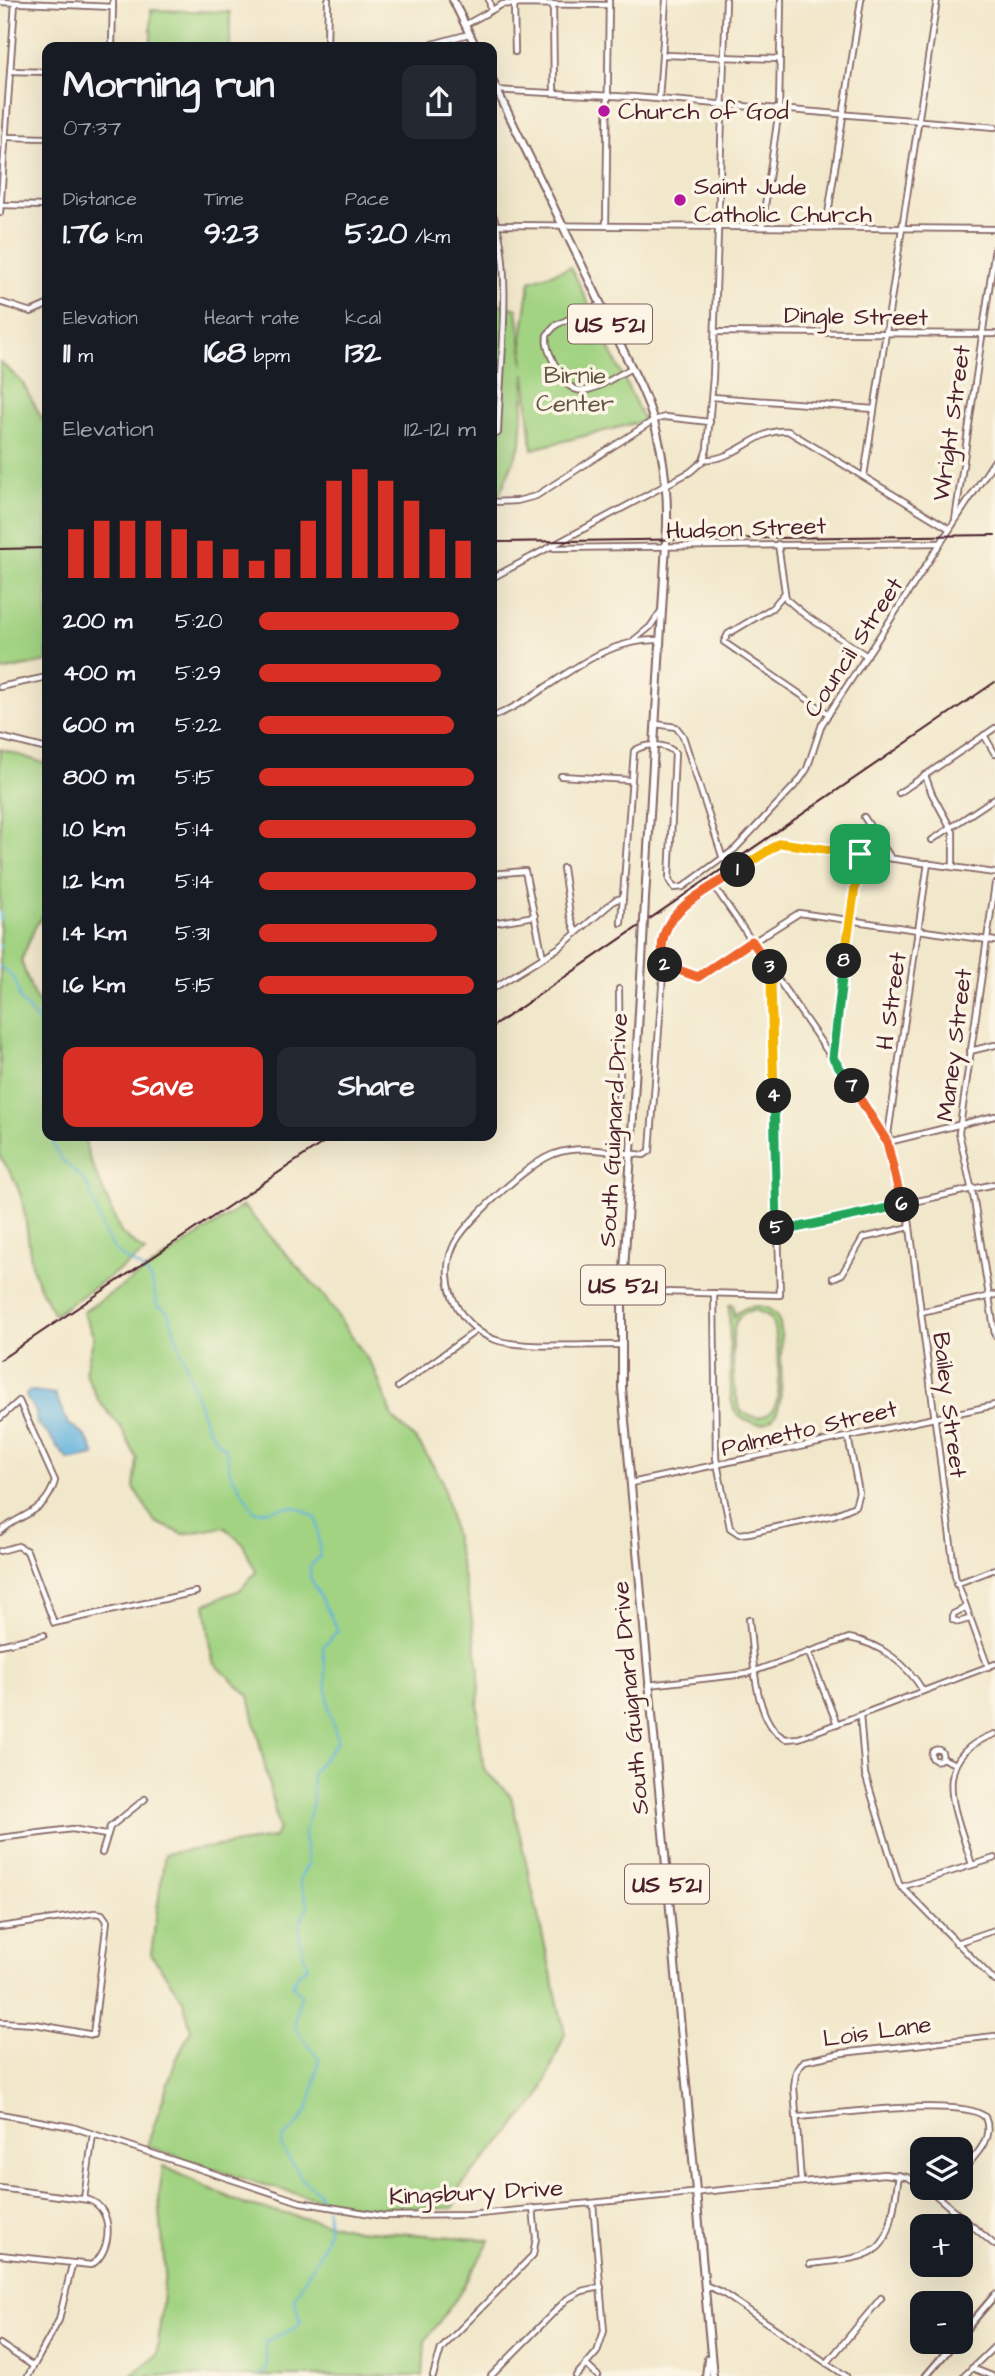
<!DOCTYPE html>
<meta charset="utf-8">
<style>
:root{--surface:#171b24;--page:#242831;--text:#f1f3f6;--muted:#9ea1a6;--accent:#d93025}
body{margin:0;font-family:"Architects Daughter",sans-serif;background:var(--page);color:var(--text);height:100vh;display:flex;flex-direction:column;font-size:26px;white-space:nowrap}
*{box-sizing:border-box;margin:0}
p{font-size:23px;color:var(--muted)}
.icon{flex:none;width:38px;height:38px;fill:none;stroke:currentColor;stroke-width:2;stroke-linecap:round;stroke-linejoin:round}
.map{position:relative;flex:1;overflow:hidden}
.details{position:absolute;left:42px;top:42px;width:455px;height:1099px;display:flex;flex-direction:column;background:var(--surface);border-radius:14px;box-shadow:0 7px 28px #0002}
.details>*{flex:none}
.buttons{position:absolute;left:910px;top:2137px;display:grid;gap:14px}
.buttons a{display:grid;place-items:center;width:63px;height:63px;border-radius:14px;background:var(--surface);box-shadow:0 7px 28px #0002;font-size:35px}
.pin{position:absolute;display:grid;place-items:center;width:60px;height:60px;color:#fff;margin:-30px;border-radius:14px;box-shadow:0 4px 10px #0006}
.km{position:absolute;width:35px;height:35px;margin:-18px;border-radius:50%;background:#222;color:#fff;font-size:19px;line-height:35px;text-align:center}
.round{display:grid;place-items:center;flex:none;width:74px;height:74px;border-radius:14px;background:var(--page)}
.headline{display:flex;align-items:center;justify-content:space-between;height:119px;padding:0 21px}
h1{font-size:38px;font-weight:800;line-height:52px}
.metrics{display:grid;grid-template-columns:repeat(3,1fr);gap:10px;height:119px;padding:7px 21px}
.metrics div{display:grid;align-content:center}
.metrics b{font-size:30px;font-weight:800}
.metrics small{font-size:19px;font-weight:400}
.metrics p{font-size:19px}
.chart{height:196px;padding:14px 21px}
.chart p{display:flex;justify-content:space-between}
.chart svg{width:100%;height:126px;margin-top:7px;stroke:var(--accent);stroke-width:6}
.cta{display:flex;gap:14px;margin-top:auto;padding:14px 21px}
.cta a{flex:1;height:80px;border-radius:14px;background:var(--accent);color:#fff;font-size:28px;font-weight:800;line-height:80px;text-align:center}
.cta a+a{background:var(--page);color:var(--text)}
ul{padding:0 21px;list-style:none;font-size:23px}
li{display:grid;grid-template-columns:112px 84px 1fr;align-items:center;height:52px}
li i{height:18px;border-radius:9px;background:var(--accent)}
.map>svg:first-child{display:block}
</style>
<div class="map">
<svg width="995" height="2376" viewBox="0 0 995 2376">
<rect width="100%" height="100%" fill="#fcf5e5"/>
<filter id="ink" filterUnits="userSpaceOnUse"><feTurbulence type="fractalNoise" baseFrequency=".0143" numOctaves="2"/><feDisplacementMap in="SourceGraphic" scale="14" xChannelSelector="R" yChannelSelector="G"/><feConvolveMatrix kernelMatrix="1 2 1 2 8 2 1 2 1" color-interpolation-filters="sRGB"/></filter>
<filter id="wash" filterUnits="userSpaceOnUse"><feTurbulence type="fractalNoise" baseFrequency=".00686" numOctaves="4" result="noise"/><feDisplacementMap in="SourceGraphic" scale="28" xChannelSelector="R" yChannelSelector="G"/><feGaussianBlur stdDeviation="1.57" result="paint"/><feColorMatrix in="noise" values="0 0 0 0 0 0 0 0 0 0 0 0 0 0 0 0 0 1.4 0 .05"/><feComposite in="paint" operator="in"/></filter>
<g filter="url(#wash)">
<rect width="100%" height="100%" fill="#f1e7ca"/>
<g fill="#a2d382" stroke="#767956" stroke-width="2" fill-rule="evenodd">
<polygon points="151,10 230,12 230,47 151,47"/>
<polygon points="571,267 644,421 532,449 525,373 521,443 498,498 492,499 492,302 517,309 524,366 522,338 530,281"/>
<polygon points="0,362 22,382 47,428 47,662 0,671"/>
<path d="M0,749L47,764V910L35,927L21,961L34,996L47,1014V1136H84L88,1155L121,1233L145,1252L54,1315C46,1299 36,1283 32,1265C24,1222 29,1194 0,1157Z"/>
<path d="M243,1206L324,1296L374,1369L393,1418L418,1442L442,1480L470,1606L479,1671L478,1722L484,1770L511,1796L565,2034L539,2098L460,2187L453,2208C415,2208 377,2210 339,2203C274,2192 210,2167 147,2146L176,2060L191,2030L183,2000L151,1954L165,1854L273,1838L279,1829L249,1696L213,1662L205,1604L240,1590L256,1572L243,1544L224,1527L183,1534L155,1522L134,1488L137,1459L121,1427L98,1400L85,1372L94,1337L83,1312Z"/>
<path d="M729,1305H733L734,1316C747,1303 770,1301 779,1321C783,1332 781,1347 781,1359C782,1384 787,1440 743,1419L735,1412L731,1399ZM754,1310L769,1316C778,1327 782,1392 775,1406C771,1414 765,1416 757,1418L742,1412C733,1401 730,1335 736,1322C740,1314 746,1311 754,1310Z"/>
<polygon points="163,2166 245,2205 357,2230 490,2240 458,2296 425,2341 423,2376 130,2376 157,2355 165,2272 159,2197"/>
</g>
<path fill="#64b2de" stroke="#576884" stroke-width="2" d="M33,1391L55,1394L68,1424C83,1431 89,1440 95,1455L69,1460C56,1449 51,1433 37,1424L36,1413L26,1397L27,1392Z"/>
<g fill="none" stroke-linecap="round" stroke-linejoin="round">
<g stroke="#64b2de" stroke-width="2">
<polyline points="0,912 0,920"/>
<polyline points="0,945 0,948"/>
<polyline points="0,966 15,979 20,1000 42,1026 47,1054"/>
<path d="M52,1136C56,1167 79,1168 88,1187C97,1206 98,1226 110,1243C130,1274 149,1252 157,1305L168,1312L207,1428L226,1450L230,1472L254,1511C284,1514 285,1495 317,1519L320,1556L310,1567V1577L338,1630L323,1647L329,1710L338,1741L312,1773L313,1803L304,1834L308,1864L299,1880L309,1907C293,1924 300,1946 308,1966L297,1975L292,1985L301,1994L294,2026L319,2059C312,2095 315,2112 283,2138L282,2148L303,2180L317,2191L324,2203"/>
<path d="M260,2376L267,2368L265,2342L297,2327L301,2320L294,2299C307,2269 337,2242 326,2208"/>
</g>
</g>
</g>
<g filter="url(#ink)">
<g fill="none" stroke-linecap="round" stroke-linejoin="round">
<defs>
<g id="minor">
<polyline points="489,0 491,10"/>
<polyline points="0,2 113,7"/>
<polyline points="514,4 515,52"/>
<polyline points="553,4 554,93"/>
<polyline points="465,25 503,4 609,5"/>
<polyline points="112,47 113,0"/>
<polyline points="327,47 328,0"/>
<polyline points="421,47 469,34"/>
<polyline points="664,55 780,59"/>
<polyline points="10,71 47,72"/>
<polyline points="492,90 633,97 995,127"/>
<polyline points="659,99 666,0"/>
<polyline points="5,137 47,138"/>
<polyline points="1,205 47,206"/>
<polyline points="0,213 15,3"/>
<path d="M492,213C515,261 499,376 498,433L492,436"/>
<polyline points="492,225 995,229"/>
<polyline points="606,226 609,0"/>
<polyline points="762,227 779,109 781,0"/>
<polyline points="826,227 861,0"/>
<polyline points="0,302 31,312 47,305"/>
<path d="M601,304L556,325L547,335C545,347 551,356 556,367C576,410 599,384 632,368"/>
<polyline points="716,332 995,334"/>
<polyline points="712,397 874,409"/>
<path d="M704,459C735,462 758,427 788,431L950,529"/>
<polyline points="864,476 937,0"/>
<polyline points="492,502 517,501 536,496 654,420 665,417 710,422"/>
<polyline points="955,520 995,248"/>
<polyline points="778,544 786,599 805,615 867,656"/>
<polyline points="554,548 940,543"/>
<polyline points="492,578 690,472 703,461 707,449 713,377 726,0"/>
<polyline points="784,594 772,608 728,634 724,642 829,714"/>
<polyline points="634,640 650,627 661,611"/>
<polyline points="0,687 47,677"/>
<path d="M492,717C553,693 592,638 660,640"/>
<polyline points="656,724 676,727 683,736 723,859"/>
<polyline points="984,735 995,754"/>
<polyline points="0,737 47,749"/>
<polyline points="925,775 932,794 953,832 953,867"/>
<polyline points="561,776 630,780"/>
<polyline points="899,793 995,728"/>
<polyline points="864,817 891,858"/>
<polyline points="932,840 995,798"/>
<polyline points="563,868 570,915 576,933"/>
<polyline points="492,874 525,871 543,957"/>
<polyline points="995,884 959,1133 974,1200 995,1335"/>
<polyline points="714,886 882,1131 902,1205"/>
<polyline points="492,923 535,916"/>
<path d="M621,923L634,751C645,743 666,743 675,753L669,880L674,888L683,887L735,849L799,781L807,769L822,724L995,460"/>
<polyline points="664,964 698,977 799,913 995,941"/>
<polyline points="492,989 560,947 615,900 623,898"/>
<polyline points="970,1051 995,1045"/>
<polyline points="833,1058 847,931 861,854"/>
<polyline points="887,1141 928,863"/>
<polyline points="888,1142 995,1116"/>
<polyline points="611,1152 620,1085 619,989"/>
<polyline points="907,1204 955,1576 988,1667"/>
<polyline points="777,1232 995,1184"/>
<polyline points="833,1278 842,1274 863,1238 910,1227"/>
<polyline points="623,1291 780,1295 771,980 774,973"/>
<polyline points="714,1293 716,1458 730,1528 739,1534 749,1533 834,1515 855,1506 859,1492 848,1437"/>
<polyline points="921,1312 995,1295"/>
<path d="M622,1345C587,1344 530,1349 499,1341C460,1330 437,1284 453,1247C463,1223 530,1162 554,1154C581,1144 616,1153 644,1155L650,1151L666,933L673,915L780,843L995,873"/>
<polyline points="398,1387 477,1330"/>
<path d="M0,1418L19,1401L55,1481C45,1515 21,1512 0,1532"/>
<polyline points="631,1483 995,1405"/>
<polyline points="0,1551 18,1546 27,1551 54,1623 196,1592"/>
<polyline points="956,1584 995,1569"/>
<polyline points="965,1608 953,1614 953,1620 959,1622 969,1619"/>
<path d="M749,1619C753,1650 753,1725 786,1739L799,1738L995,1664"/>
<polyline points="0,1645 44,1635"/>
<polyline points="808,1651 837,1724"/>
<path d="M648,1685L746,1674L849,1638C880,1643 908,1665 923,1691"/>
<polyline points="860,1715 865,1774 899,1884 995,1981"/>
<circle cx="937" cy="1755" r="5.5"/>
<polyline points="942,1758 955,1764"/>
<polyline points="0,1838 72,1829 106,1835"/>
<polyline points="102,1853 110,1827 145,1799"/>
<path d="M972,1865C957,1813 925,1758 995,1734"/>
<polyline points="901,1887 995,1858"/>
<polyline points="0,1927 95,1913 102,1914 107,1921 93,2035 35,2024 0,2022"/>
<polyline points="956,1943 995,1930"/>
<polyline points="0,2114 72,2127 300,2202 383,2216 469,2215 884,2174 907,2177 922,2185"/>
<path d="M797,2117C831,2115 964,2096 985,2117C995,2139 974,2157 961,2172"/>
<polyline points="801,2182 794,2087 796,2072 804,2061 842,2053 995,2036"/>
<path d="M0,2188L89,2200C114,2208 113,2252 91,2265L0,2255"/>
<polyline points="927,2188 995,2245"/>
<polyline points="939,2197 947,2188"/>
<polyline points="84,2199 93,2134"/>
<path d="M810,2264C890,2256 887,2252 899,2175"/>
<polyline points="705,2285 721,2292 846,2376"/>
<polyline points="0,2344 33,2366"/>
<polyline points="827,2363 881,2298"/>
<polyline points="586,2365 598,2376"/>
<polyline points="972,2368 992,2376"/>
<polyline points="28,2376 59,2320 72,2265"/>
<polyline points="433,2376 441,2349 533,2255 536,2238 533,2208"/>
<polyline points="491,2376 567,2299 582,2291 601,2287"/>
<polyline points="576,2376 597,2352 604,2331 593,2203"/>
<polyline points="964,2376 995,2346"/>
</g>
<g id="major">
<polyline points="961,2335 995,2295"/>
<polyline points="926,2376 955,2342"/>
</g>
<g id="highway">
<polyline points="453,0 476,47"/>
<path d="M492,80L641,387C661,431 668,477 667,526L645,899"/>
<polyline points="643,943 622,1307 622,1388 713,2376"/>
<polyline points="706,2376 708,2359"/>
</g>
</defs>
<use href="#minor" stroke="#846563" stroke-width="8"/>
<use href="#major" stroke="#846563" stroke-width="9"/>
<use href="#highway" stroke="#846563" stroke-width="10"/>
<use href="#minor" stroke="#fff" stroke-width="4.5"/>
<use href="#major" stroke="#fff" stroke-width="5"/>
<use href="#highway" stroke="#fff" stroke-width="6"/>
<g stroke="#4a1f2b" stroke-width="2">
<polyline points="492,542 995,535"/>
<polyline points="0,549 47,548"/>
<polyline points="492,1027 995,682"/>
<polyline points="0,1360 333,1136"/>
</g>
<defs>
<polyline id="highway-bridge" points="643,943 645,899"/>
</defs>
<use href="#highway-bridge" stroke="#846563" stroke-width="10" stroke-linecap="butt"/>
<use href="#highway-bridge" stroke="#fff" stroke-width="6"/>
</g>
</g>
<g fill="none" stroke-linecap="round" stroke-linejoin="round" filter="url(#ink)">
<defs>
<polyline id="split-1" points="738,870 780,843 860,854"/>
<path id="split-2" d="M665,965C649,915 704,893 738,870"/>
<polyline id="split-3" points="665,965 698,977 752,941 770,967"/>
<polyline id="split-4" points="770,967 774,973 771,980 774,1096"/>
<polyline id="split-5" points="774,1096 777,1228"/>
<polyline id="split-6" points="777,1228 777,1232 902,1205"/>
<polyline id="split-7" points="852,1086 887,1142 902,1205"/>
<polyline id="split-8" points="844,961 833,1058 852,1086"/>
<polyline id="split-9" points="844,961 860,854"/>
</defs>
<use href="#split-1" stroke="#fff" stroke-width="14"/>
<use href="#split-2" stroke="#fff" stroke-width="14"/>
<use href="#split-3" stroke="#fff" stroke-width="14"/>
<use href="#split-4" stroke="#fff" stroke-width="14"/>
<use href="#split-5" stroke="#fff" stroke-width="14"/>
<use href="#split-6" stroke="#fff" stroke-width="14"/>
<use href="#split-7" stroke="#fff" stroke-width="14"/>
<use href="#split-8" stroke="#fff" stroke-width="14"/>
<use href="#split-9" stroke="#fff" stroke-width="14"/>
<use href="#split-1" stroke="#f5b400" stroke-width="9"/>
<use href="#split-2" stroke="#f0652b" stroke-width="9"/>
<use href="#split-3" stroke="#f0652b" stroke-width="9"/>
<use href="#split-4" stroke="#f5b400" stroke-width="9"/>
<use href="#split-5" stroke="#22a559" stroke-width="9"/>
<use href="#split-6" stroke="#22a559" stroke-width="9"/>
<use href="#split-7" stroke="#f0652b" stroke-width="9"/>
<use href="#split-8" stroke="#22a559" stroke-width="9"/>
<use href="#split-9" stroke="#f5b400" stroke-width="9"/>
</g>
<g fill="#b5179e" stroke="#fcf5e5" stroke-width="2.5">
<circle cx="604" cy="111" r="7"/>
<circle cx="680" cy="200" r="7"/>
</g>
<g text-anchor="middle" stroke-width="7" stroke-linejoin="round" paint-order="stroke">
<g fill="#fcf5e5" stroke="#7f5f63" stroke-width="2">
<rect x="568" y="304.5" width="84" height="39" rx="5"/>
<rect x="581" y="1265.5" width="84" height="39" rx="5"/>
<rect x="625" y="1864.5" width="84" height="39" rx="5"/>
</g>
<g font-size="23" font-weight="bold" fill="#4a1f2b">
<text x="610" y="332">US 521</text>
<text x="623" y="1293">US 521</text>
<text x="667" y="1892">US 521</text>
</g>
<g font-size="24" fill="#4a1f2b" stroke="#fcf5e5" text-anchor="start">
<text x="618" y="119">Church of God</text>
<text x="694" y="194">Saint Jude<tspan x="694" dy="28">Catholic Church</tspan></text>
</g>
<g font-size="24" fill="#4a1f2b" stroke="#fcf5e5">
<text transform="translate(856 316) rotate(1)" y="8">Dingle Street</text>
<text transform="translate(951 423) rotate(-82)" y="8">Wright Street</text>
<text transform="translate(746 528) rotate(-2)" y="8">Hudson Street</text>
<text transform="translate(853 647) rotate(-57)" y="8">Council Street</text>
<text transform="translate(891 1001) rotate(-82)" y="8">H Street</text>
<text transform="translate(954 1045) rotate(-83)" y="8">Maney Street</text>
<text transform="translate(613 1130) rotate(-87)" y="8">South Guignard Drive</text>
<text transform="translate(950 1405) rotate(83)" y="8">Bailey Street</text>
<text transform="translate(809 1428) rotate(-13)" y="8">Palmetto Street</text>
<text transform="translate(630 1698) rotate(-95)" y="8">South Guignard Drive</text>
<text transform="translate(877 2031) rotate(-8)" y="8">Lois Lane</text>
<text transform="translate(476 2192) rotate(-3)" y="8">Kingsbury Drive</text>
</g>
<g font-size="24" fill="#645545" stroke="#fcf5e5">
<text x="575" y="383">Birnie<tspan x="575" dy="28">Center</tspan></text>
</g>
</g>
</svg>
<div class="buttons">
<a><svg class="icon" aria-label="layers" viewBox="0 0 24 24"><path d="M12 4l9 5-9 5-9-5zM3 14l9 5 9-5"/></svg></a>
<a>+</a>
<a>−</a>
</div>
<div class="pin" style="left:860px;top:854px;background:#1e9e55"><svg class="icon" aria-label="arrive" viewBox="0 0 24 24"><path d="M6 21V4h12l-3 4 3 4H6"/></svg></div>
<b class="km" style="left:738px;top:870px">1</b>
<b class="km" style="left:665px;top:965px">2</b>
<b class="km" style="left:770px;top:967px">3</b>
<b class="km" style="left:774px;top:1096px">4</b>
<b class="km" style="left:777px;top:1228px">5</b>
<b class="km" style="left:902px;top:1205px">6</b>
<b class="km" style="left:852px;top:1086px">7</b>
<b class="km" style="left:844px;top:961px">8</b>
<section class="details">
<div class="headline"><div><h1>Morning run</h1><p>07:37</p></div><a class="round"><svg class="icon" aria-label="share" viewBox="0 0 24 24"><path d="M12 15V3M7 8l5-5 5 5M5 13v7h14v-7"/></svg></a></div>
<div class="metrics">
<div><p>Distance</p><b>1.76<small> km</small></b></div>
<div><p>Time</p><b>9:23</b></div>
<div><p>Pace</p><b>5:20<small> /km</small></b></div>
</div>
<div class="metrics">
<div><p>Elevation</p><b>11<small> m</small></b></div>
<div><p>Heart rate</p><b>168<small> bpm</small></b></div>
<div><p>kcal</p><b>132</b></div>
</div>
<div class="chart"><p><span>Elevation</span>112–121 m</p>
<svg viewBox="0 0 160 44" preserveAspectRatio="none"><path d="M5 44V27M15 44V24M25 44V24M35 44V24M45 44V27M55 44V31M65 44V34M75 44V38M85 44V34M95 44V24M105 44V10M115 44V6M125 44V10M135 44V17M145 44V27M155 44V31"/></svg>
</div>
<ul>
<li><b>200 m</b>5:20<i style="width:92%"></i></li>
<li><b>400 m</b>5:29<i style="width:84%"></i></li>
<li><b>600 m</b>5:22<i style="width:90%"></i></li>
<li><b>800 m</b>5:15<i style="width:99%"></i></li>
<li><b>1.0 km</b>5:14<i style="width:100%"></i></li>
<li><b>1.2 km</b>5:14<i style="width:100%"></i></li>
<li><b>1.4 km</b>5:31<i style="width:82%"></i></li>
<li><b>1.6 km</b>5:15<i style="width:99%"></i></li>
</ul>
<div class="cta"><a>Save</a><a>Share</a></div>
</section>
</div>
